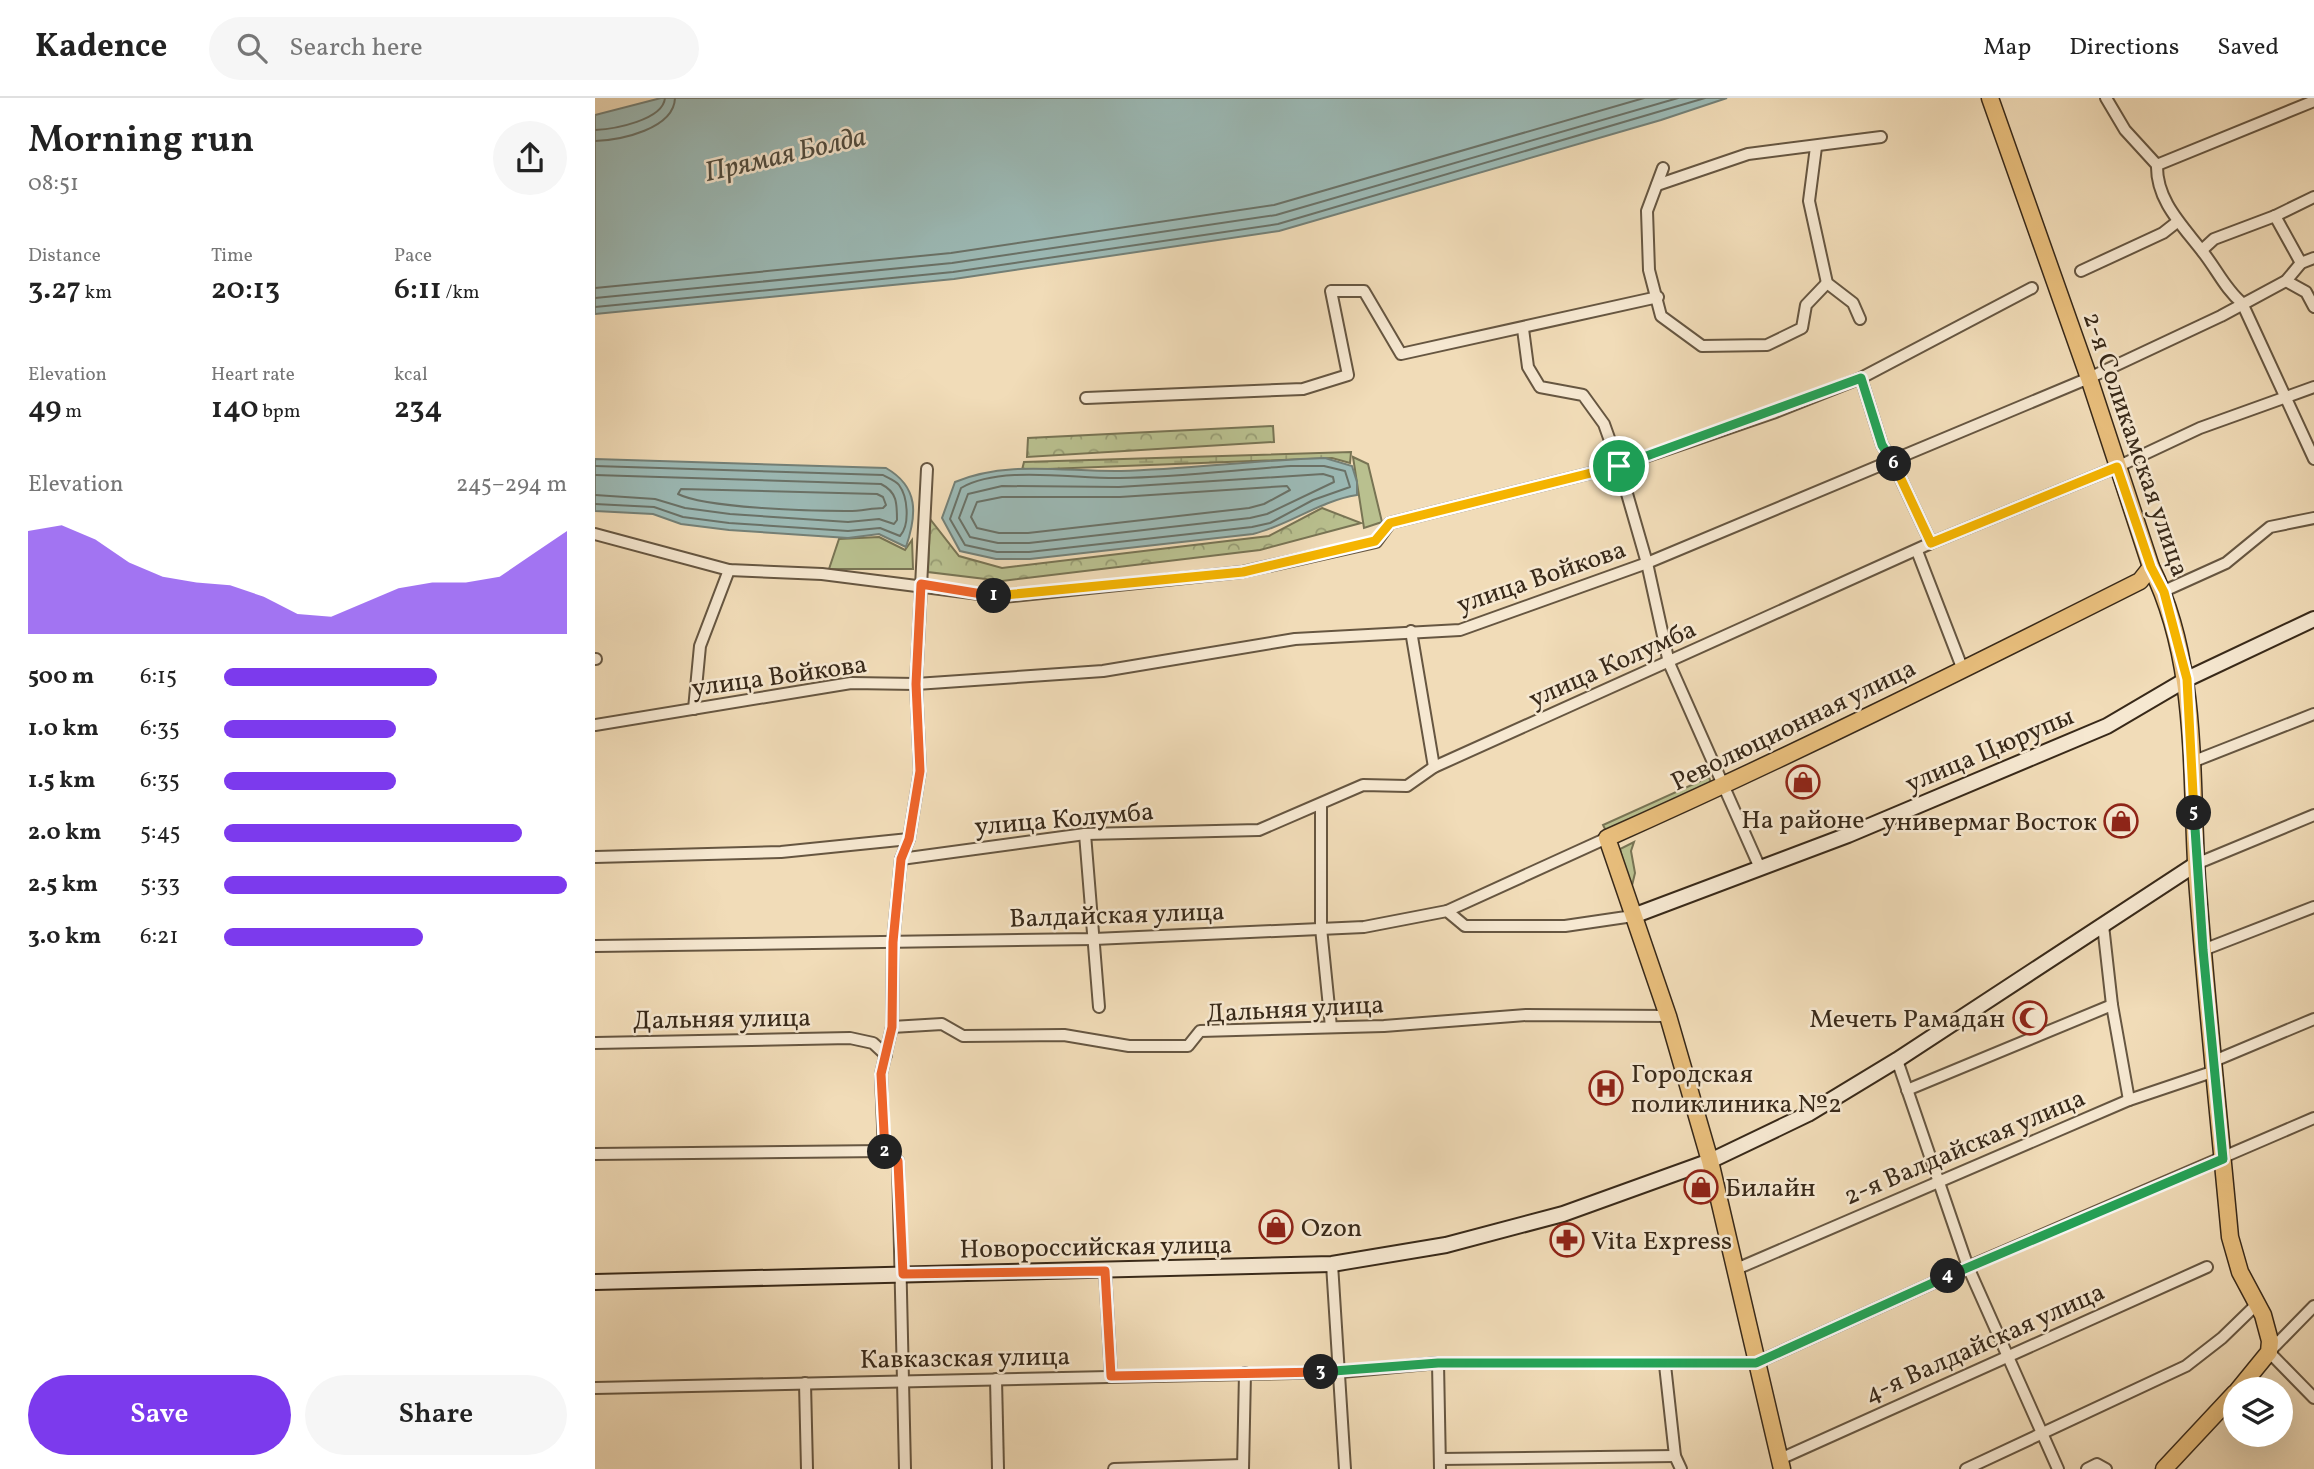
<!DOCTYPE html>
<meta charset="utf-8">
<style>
:root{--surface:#fff;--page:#f6f6f6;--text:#222;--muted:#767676;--line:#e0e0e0;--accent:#7c3aed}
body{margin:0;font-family:Vollkorn,serif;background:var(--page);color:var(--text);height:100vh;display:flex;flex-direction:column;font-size:26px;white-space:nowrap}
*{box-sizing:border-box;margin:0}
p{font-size:23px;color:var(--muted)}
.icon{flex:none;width:38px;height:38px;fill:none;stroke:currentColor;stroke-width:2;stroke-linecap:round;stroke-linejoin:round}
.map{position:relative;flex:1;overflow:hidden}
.sheet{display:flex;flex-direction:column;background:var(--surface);width:595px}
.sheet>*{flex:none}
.buttons{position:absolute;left:1628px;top:1279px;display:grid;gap:14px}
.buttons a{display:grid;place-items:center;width:70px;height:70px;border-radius:50%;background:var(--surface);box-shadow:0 7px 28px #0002;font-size:35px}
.pin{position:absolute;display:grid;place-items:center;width:60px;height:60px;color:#fff;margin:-30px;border:4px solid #fff;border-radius:50%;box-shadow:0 2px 7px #0007}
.km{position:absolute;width:35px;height:35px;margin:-18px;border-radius:50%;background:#222;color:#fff;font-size:19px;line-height:35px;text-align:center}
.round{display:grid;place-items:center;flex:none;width:74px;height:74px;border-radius:37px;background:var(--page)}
.headline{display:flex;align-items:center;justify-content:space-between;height:119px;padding:0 28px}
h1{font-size:38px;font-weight:600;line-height:52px}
.stats{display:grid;grid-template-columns:repeat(3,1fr);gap:10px;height:119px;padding:7px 28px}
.stats div{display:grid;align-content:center}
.stats b{font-size:30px;font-weight:600}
.stats small{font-size:19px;font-weight:400}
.stats p{font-size:19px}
.chart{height:196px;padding:14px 28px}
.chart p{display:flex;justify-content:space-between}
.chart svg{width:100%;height:126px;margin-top:7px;fill:var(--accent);opacity:.7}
.action{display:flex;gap:14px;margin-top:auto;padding:14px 28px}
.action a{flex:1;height:80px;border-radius:42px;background:var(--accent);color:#fff;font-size:28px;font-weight:600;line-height:80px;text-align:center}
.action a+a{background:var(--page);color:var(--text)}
ul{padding:0 28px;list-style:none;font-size:23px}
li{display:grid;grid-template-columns:112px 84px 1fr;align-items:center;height:52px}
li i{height:18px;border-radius:9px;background:var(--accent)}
header{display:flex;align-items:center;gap:42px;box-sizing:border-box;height:98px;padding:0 35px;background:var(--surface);border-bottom:2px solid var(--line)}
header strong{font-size:33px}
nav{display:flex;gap:38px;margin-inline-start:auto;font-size:24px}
.search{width:490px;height:63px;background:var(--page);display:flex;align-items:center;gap:18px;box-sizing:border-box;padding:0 24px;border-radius:38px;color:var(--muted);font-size:26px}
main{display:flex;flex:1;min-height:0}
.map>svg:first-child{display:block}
</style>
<header>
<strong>Kadence</strong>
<div class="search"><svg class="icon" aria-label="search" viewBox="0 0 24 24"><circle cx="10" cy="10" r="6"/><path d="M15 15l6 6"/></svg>Search here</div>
<nav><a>Map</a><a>Directions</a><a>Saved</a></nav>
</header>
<main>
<section class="sheet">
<div class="headline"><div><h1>Morning run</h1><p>08:51</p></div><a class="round"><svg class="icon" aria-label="share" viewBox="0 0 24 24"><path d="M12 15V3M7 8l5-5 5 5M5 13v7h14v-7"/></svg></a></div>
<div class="stats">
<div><p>Distance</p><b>3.27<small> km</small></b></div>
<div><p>Time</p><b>20:13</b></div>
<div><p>Pace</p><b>6:11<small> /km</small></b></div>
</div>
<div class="stats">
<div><p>Elevation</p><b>49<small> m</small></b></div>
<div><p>Heart rate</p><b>140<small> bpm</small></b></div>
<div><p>kcal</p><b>234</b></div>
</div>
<div class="chart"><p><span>Elevation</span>245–294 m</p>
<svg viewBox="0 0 160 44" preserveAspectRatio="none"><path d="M0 44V8L10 6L20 11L30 19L40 24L50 26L60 27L70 31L80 37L90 38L100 33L110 28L120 26L130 26L140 24L150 16L160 8V44z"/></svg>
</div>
<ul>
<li><b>500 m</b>6:15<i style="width:62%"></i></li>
<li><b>1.0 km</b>6:35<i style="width:50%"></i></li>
<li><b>1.5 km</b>6:35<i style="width:50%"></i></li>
<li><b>2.0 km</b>5:45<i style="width:87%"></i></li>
<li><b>2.5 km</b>5:33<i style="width:100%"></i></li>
<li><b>3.0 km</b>6:21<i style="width:58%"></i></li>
</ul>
<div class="action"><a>Save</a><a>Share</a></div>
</section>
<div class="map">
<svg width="1719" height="1371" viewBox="0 0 1719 1371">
<defs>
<pattern id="forest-crowns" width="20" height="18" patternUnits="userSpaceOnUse" patternTransform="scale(1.75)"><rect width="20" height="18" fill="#b9c08f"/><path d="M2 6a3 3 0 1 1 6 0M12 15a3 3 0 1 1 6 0" fill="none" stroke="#979c74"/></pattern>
<pattern id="wetland-marsh" width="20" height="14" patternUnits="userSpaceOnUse" patternTransform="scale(1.75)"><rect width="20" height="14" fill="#b9c08f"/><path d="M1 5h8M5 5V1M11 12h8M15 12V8" fill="none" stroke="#979c74"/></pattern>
</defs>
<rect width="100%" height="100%" fill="#f1dcb8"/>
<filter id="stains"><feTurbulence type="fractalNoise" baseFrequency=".00286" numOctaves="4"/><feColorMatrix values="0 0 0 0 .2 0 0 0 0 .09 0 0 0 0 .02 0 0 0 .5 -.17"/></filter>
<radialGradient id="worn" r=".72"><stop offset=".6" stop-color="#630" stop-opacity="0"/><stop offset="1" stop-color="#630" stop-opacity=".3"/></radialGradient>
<g fill="#b9c08f" stroke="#787454" stroke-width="2">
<polygon points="758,359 773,366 787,424 769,430"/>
<polygon points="284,439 310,452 317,442 318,471 234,471 244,441"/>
<polygon points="1114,679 1116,685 1012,735 1008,727"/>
<polygon points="1039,744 1036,753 1040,775 1035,796 1025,751"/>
</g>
<g fill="url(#forest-crowns)" stroke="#787454" stroke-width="2">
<polygon points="678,328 679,344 432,359 433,340"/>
<polygon points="727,410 766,425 665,452 407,483 333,474 335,421 364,458 407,470 674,438"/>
</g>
<polygon fill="url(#wetland-marsh)" stroke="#787454" stroke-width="2" points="756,354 755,365 737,360 427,372 429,364"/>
<g fill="#9cbab6" stroke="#748077" stroke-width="2">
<polygon points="66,0 1132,0 1066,22 684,133 359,181 0,216 0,17"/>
<path d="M730,360L757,368L762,384V397C724,403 695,427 658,436L435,461H401L365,453L347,420L360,384C412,362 471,374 526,373C594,371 662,362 730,360Z"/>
<path d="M0,361L291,370C324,389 322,416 311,449L284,436L253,440L134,432L86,426L58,416L0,413Z"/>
</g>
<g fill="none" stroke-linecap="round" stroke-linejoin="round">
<g stroke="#6a7268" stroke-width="2">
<path d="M0,32C20,31 68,22 70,0"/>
<path d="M0,43C26,42 79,31 80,0"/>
<polyline points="0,190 356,155 679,107 1049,0"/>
<polyline points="0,200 357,165 681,117 1083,0"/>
<polyline points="0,209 358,174 683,126 1110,0"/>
<path d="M0,368L288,377C293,380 300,382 304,387C313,399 315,427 305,438L285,430L253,433L134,425L88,419L59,409L0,406"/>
<path d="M696,368H729L750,373L755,389L718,402L675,425L657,429L434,454H402L370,447L355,421L366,390C406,367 479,381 525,380C582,379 639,372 696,368Z"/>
<polygon points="728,376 738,379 739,384 672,416 655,420 434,445 403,445 375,439 364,420 373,396 407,388 524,389"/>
<path d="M0,377L286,386C302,394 302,405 302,422L299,426L284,421L253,424L135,416L90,410L60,401L0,397"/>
<polygon points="692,388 695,392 669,406 654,410 433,435 404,435 382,430 376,419 382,404 407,399 525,399"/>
<path d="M86,391L282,396L288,399L291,407L288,410C276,410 263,414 250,413C216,413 110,410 83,396Z"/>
</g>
<defs>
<g id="street">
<path d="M1511,0L1530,32L1562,67C1561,102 1587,127 1607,153C1621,170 1630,191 1647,205L1719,361"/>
<polyline points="1221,49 1214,103 1232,185 1258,205 1265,221"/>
<polyline points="1562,67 1719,3"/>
<polyline points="1068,70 1052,113 1054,172 1066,218 1107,248 1172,247 1207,230 1211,207 1232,185"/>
<polyline points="1062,87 1153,56 1286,39"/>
<polyline points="1680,118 1706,165"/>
<polyline points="1607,152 1619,141 1680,118 1719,99"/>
<polyline points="1486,173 1568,135 1582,124"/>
<polyline points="1691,183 1711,194 1719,209"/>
<polyline points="928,231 933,269 945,289 988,297 1009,326 1024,368 1052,465 1074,565 1165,770"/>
<polyline points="1266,280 1287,347 1297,362 1336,445"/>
<polyline points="491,300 708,291 753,277 736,193 769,193 806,256 1063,199"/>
<polyline points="0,436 134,472 227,476 408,499 647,474 781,444 795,425 1024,368 1178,315 1266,280 1437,190"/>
<polyline points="1322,453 1368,572"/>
<polyline points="1569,493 1631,465 1675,429 1719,420"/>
<polyline points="816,533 839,669"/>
<polyline points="0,561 1,561"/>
<polyline points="99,611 105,548 134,472"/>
<polyline points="0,627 256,585 321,586 508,573 700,541 865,532 1052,465 1494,280 1626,218 1691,183 1706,165 1719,160"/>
<polyline points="1597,664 1719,616"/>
<polyline points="726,707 726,830 736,929"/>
<polyline points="490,736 504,909"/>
<polyline points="0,759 186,754 314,741"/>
<polyline points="306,761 490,736 664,732 768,687 812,688 839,669 1336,445 1522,369 1605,330 1719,289"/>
<polyline points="1601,766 1719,717"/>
<polyline points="852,813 1012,740"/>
<polyline points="1508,827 1517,907 1534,1002"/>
<polyline points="0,848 499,841 769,829 852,813 870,828 970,828 1038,818"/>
<polyline points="1608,852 1719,809"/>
<polyline points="297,929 347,926 368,938 469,937 534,948 593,948 605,933 789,928 931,917 1073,918"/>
<polyline points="0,945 255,940 278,945 291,957"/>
<polyline points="1302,962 1373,1169 1463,1371"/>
<polyline points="1619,963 1719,921"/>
<polyline points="1312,992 1517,907"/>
<polyline points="0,1056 289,1053"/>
<polyline points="737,1166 750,1371"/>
<polyline points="1139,1172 1534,1002 1620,973"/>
<polyline points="510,1173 516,1278"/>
<polyline points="1719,1208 1674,1254 1719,1300"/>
<polyline points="843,1265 845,1371"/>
<polyline points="1070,1267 1080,1358 1086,1371"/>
<polyline points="401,1281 403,1371"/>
<polyline points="210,1285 212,1371"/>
<polyline points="0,1290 746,1274 843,1265 1161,1265 1373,1169 1719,1020"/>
<polyline points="845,1361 1080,1358"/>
<polyline points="1185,1361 1612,1169"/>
<polyline points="310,1371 303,1063 289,1053 286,976 297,929 298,844 306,761 314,741 325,673 321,586 332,371"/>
<polyline points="519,1371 648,1367"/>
<polyline points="648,1371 650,1275"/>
<polyline points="1371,1371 1591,1268 1627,1240 1662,1206"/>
<polyline points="1492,1371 1502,1366 1511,1371"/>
</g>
<g id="secondary">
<polyline points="1038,818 1253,737 1512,628 1592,581 1719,521"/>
<polyline points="0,1184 737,1166 851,1147 968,1116 1115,1063 1213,1016 1302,962 1601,766"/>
</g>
<g id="primary">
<path d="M1395,0L1494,280L1556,469C1604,566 1595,676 1602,781C1611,900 1624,1020 1635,1139L1645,1174L1668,1217L1675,1243L1674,1254L1643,1292"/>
<path d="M1187,1371L1115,1063L1073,918L1012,740C1192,660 1368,572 1545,483L1556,469"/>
<polyline points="1569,1371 1640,1295"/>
</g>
</defs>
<use href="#street" stroke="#665641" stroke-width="14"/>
<use href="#secondary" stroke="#382919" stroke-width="18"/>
<use href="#primary" stroke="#382919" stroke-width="19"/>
<use href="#street" stroke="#f6e8d1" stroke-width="10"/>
<use href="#secondary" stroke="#f6e8d1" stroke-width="14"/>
<use href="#primary" stroke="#e8be7c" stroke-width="16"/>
</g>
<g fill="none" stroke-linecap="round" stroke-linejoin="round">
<defs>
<polyline id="split-1" points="399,498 648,474 780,443 795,425 1024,368"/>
<polyline id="split-2" points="290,1054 286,976 297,929 298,844 306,761 314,741 325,673 321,586 326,486 399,498"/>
<polyline id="split-3" points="290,1054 303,1063 308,1176 510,1173 516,1278 726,1274"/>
<polyline id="split-4" points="726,1274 843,1265 1161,1265 1353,1178"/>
<polyline id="split-5" points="1353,1178 1628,1061 1608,852 1599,715"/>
<polyline id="split-6" points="1299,366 1336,445 1522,369 1556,469 1569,494 1592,581 1599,715"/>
<polyline id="split-7" points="1024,368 1266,280 1287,347 1299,366"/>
</defs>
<use href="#split-1" stroke="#fff" stroke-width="14"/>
<use href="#split-2" stroke="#fff" stroke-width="14"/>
<use href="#split-3" stroke="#fff" stroke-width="14"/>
<use href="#split-4" stroke="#fff" stroke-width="14"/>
<use href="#split-5" stroke="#fff" stroke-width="14"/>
<use href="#split-6" stroke="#fff" stroke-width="14"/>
<use href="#split-7" stroke="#fff" stroke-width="14"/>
<use href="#split-1" stroke="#f5b400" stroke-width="9"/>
<use href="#split-2" stroke="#f0652b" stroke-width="9"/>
<use href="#split-3" stroke="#f0652b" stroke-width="9"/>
<use href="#split-4" stroke="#22a559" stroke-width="9"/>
<use href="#split-5" stroke="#22a559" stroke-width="9"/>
<use href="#split-6" stroke="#f5b400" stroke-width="9"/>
<use href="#split-7" stroke="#22a559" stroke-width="9"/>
</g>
<defs>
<symbol id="shop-ring" viewBox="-11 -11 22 22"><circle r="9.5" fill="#f6e8d1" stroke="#8f2418" stroke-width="1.5"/><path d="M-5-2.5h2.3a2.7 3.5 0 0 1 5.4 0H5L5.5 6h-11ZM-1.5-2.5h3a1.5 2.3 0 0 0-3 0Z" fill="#8f2418"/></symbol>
<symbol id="mosque-ring" viewBox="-11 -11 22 22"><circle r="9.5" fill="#f6e8d1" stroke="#8f2418" stroke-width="1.5"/><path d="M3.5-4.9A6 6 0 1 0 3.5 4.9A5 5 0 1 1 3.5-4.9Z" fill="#8f2418"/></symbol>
<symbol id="hospital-ring" viewBox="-11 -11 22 22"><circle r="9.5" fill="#f6e8d1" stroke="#8f2418" stroke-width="1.5"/><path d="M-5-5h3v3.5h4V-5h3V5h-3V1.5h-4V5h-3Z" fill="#8f2418"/></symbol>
<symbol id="pharmacy-ring" viewBox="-11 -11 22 22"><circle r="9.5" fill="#f6e8d1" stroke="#8f2418" stroke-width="1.5"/><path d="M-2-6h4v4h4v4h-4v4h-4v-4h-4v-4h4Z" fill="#8f2418"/></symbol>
</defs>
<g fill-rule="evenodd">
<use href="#shop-ring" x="1189" y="665" width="38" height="38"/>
<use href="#shop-ring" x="1507" y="704" width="38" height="38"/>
<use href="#mosque-ring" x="1416" y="901" width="38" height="38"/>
<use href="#hospital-ring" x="992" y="971" width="38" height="38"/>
<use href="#shop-ring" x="1087" y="1070" width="38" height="38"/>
<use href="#shop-ring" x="662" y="1110" width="38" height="38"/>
<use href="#pharmacy-ring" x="953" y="1123" width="38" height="38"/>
</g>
<g text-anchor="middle" stroke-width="5" stroke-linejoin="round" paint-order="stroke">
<g font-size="26" fill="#382919" stroke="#f6e8d1">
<text transform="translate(1542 346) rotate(71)" y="9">2-я Соликамская улица</text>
<text transform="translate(946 478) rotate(-19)" y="9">улица Войкова</text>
<text transform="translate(1017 565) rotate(-24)" y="9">улица Колумба</text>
<text transform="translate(184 577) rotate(-8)" y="9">улица Войкова</text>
<text transform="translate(1198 626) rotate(-26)" y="9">Революционная улица</text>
<text transform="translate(1394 651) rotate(-23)" y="9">улица Цюрупы</text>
<text transform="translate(469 720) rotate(-5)" y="9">улица Колумба</text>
<text transform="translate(522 816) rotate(-2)" y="9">Валдайская улица</text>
<text transform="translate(700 910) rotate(-3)" y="9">Дальняя улица</text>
<text transform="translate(127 920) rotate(-1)" y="9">Дальняя улица</text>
<text transform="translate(1369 1048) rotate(-23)" y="9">2-я Валдайская улица</text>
<text transform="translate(501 1148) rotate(-1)" y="9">Новороссийская улица</text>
<text transform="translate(1389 1244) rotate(-24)" y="9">4-я Валдайская улица</text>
<text transform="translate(370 1259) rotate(-1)" y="9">Кавказская улица</text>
</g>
<g font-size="26" fill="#382919" stroke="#f6e8d1" text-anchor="start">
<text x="1208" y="730" text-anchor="middle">На районе</text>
<text x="1502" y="732" text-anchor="end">универмаг Восток</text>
<text x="1410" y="929" text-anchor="end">Мечеть Рамадан</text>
<text x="1036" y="984">Городская<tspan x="1036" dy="30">поликлиника №2</tspan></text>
<text x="1130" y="1098">Билайн</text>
<text x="706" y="1138">Ozon</text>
<text x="996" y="1151">Vita Express</text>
</g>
<g font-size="28" font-style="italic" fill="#514d40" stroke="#f6e8d1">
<text transform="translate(190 55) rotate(-13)" y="10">Прямая Болда</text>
</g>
</g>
<rect width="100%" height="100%" filter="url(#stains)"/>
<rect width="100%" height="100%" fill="url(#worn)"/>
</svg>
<div class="buttons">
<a><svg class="icon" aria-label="layers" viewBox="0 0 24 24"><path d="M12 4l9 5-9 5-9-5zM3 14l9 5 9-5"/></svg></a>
</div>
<div class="pin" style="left:1024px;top:368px;background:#1e9e55"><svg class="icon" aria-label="arrive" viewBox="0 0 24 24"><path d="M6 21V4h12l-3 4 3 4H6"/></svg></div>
<b class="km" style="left:399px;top:498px">1</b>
<b class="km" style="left:290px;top:1054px">2</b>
<b class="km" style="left:726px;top:1274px">3</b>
<b class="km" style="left:1353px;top:1178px">4</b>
<b class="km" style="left:1599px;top:715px">5</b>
<b class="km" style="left:1299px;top:366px">6</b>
</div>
</main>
